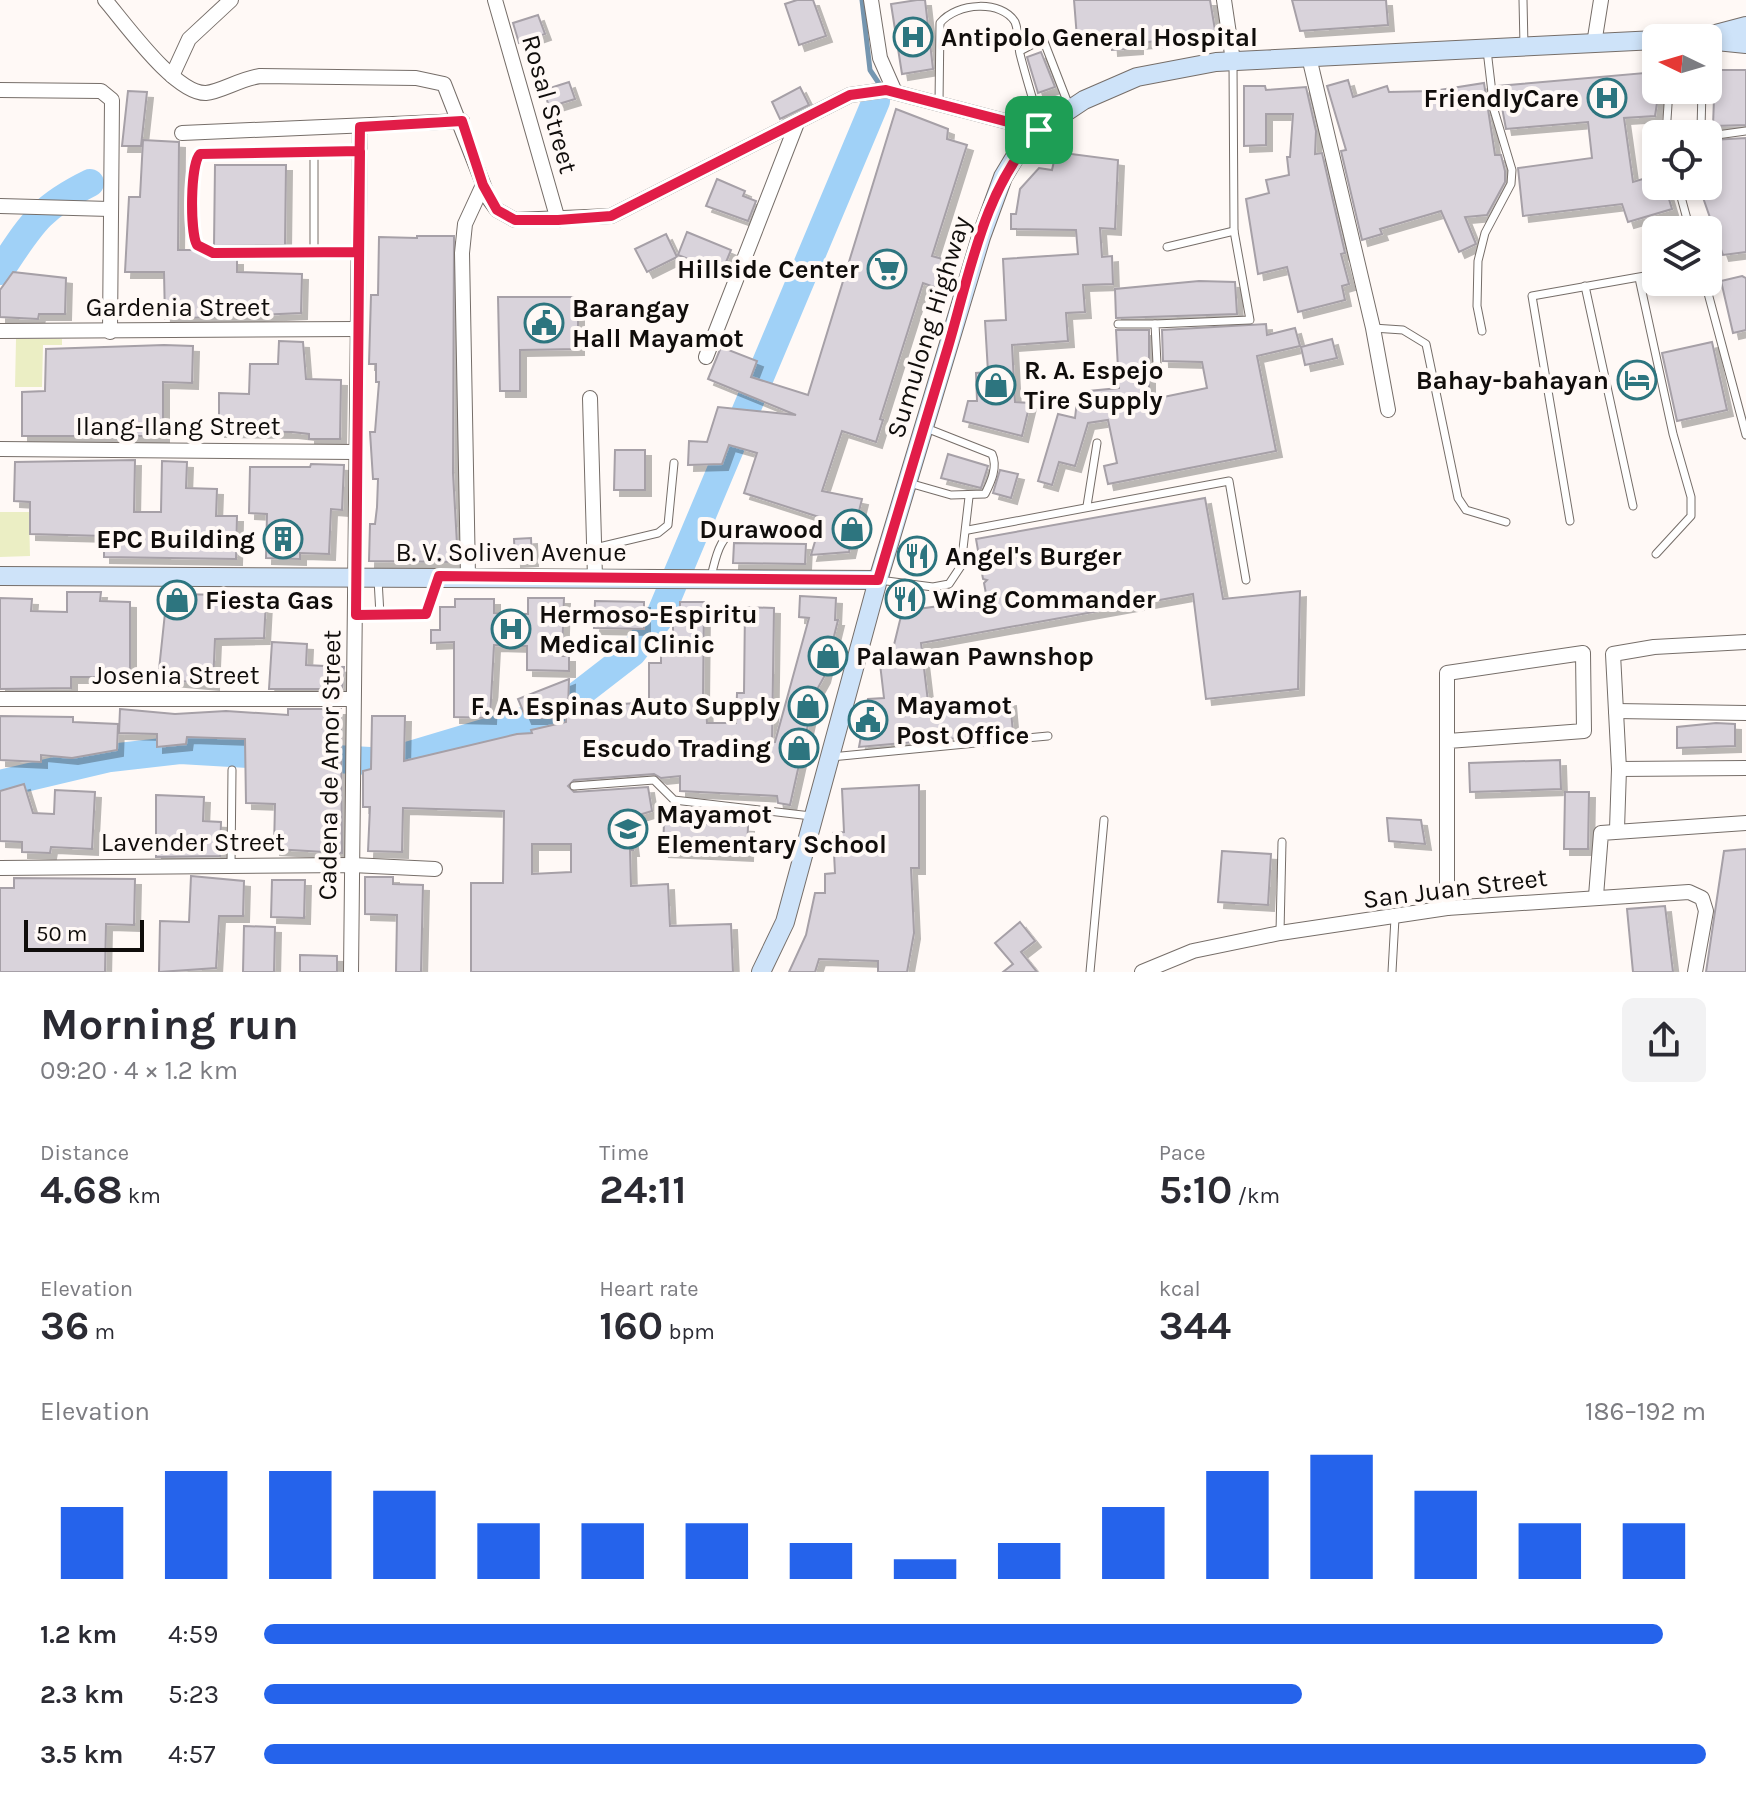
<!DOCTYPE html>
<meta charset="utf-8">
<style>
:root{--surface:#fff;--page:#f2f2f3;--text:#2b2b33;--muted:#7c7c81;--accent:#2563eb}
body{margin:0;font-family:Karla,sans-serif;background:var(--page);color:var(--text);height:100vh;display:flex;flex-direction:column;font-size:30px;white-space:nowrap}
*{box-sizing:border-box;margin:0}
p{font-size:26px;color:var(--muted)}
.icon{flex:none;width:44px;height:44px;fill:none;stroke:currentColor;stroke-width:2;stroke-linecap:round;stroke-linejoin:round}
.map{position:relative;height:972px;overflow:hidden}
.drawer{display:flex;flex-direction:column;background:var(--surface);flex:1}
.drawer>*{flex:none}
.needle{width:52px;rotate:275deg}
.tools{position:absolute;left:1642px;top:24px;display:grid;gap:16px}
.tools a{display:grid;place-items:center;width:80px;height:80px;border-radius:12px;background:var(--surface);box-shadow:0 4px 12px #0003;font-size:40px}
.scale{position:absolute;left:24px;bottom:20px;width:120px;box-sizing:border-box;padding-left:8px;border:4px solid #100d0b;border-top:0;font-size:22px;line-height:28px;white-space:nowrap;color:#100d0b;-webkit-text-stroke:6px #fff9f6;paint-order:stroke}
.pin{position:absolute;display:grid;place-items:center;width:68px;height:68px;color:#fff;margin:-34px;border-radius:16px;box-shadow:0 4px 12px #0006}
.round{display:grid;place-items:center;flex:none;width:84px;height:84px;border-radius:12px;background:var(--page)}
.head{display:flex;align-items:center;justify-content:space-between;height:136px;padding:0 40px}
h1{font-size:44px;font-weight:700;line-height:60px}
.stats{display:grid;grid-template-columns:repeat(3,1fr);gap:12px;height:136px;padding:8px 40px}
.stats div{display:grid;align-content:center}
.stats b{font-size:40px;font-weight:700}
.stats small{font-size:22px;font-weight:400}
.stats p{font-size:22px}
.chart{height:224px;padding:16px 40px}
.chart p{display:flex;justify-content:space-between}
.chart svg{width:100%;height:144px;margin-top:8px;stroke:var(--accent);stroke-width:6}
ul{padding:0 40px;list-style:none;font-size:26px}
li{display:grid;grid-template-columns:128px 96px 1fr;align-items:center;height:60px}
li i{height:20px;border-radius:10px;background:var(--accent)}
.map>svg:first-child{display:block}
</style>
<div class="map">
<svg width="1746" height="972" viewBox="0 0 1746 972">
<defs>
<filter id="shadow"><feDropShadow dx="6" dy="6" stdDeviation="0" flood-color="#0004"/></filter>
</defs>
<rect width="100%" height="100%" fill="#fff9f6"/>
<g fill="#ebeec4">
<polygon points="16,339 62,339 62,345 43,345 42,387 15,387"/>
<polygon points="0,512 29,512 30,556 0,557"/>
</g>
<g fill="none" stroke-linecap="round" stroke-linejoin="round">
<polyline stroke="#7596b0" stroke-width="5" points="862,0 870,70 880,85"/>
<g stroke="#a0d1f7" stroke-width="28">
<path d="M0,271C31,225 39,208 90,183"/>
<polyline points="0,784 110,758 180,750 387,762 557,711 632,653 658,620 876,101"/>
</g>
</g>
<g fill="#d9d3db" stroke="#a6a0a7" stroke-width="2" fill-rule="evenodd" filter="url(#shadow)">
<polygon points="797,0 813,0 826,36 799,45 785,4"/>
<polygon points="917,0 925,0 933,69 902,74 891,4"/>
<polygon points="1074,0 1210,0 1216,36 1137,43 1137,48 1112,50 1111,35 1077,38"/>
<polygon points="1292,0 1386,0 1388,25 1300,31"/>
<polygon points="538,15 545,34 519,43 513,23"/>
<polygon points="1041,52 1055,87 1038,93 1027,57"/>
<polygon points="1715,70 1746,70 1746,125 1713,126"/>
<polygon points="1656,72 1656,90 1659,90 1655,116 1624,118 1633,182 1656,175 1656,186 1665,186 1672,209 1628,222 1622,204 1523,216 1518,168 1592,158 1588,122 1506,129 1498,86"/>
<polygon points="1348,80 1353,97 1387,86 1389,92 1433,91 1484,83 1495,155 1501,155 1505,171 1505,182 1487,215 1465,217 1476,244 1459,252 1441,211 1380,229 1382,234 1362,240 1341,151 1346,150 1327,86"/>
<polygon points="569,82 575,99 549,107 544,90"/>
<polygon points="1244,86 1265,86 1266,90 1306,87 1316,131 1315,154 1322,153 1345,253 1341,254 1349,284 1342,286 1345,300 1298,312 1287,267 1258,274 1246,199 1269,193 1266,180 1289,175 1287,157 1290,157 1293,114 1266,114 1266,145 1244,146"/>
<polygon points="800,87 809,105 780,119 772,102"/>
<polygon points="128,91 147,92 141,146 122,146"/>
<polygon points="896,109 948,129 947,139 967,145 932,256 946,260 937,288 923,283 880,419 883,420 876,442 842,431 822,491 862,499 849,552 811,555 822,518 744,493 757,453 729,445 722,464 688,465 689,441 707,442 718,407 796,415 708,379 721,347 757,361 751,377 808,395"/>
<polygon points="1746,138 1746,252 1723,255 1699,186 1708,186 1708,144 1712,140"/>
<polygon points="143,140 179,142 178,250 198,250 212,259 237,259 237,272 302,274 301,313 165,319 164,272 125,272 129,197 140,197"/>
<polygon points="1056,152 1118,160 1115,229 1100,228 1102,257 1112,256 1113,284 1083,285 1085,312 1066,313 1068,341 1012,345 1015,402 1030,403 1022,436 963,421 968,401 977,401 976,373 988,372 985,321 1006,320 1003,259 1078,254 1076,230 1011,229 1011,214 1016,214 1020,189 1039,168 1052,170"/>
<polygon points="215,165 286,165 285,245 214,246"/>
<polygon points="717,179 745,191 743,196 756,201 748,221 706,206"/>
<polygon points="687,232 731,250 722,272 678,255"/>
<polygon points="666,234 677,257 647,272 635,249"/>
<polygon points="417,236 454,236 453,473 458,562 369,561 370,524 375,524 377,507 378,479 373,479 370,432 375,432 379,382 376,382 376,364 369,364 371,295 378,295 379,237 417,238"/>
<polygon points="13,272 66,278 65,314 39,314 38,319 0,317 0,290"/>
<polygon points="1742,276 1746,278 1746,330 1733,333 1721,281"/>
<polygon points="1199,281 1235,282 1237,314 1116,318 1115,289"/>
<polygon points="498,297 578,297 578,349 520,350 520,391 500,391"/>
<polygon points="1266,324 1267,335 1295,328 1300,346 1257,356 1276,451 1108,484 1104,466 1117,463 1108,420 1088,423 1075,466 1059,462 1052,485 1038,481 1058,414 1075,418 1078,392 1119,388 1116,330 1149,330 1149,400 1207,388 1202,362 1163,361 1162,330"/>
<polygon points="1332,339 1337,358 1305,365 1301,347"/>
<polygon points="279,341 303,342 306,379 341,380 340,439 309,439 309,434 292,432 219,431 219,393 249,394 250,364 278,364"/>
<polygon points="1712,342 1727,410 1677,421 1662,353"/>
<polygon points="164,345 193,346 192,383 163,382 163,436 22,436 22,392 45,391 46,349"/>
<polygon points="615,450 645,450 645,490 614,490"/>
<polygon points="948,454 988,466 981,488 941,478"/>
<polygon points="135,460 134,512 161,512 162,461 187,462 186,488 217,489 216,516 237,516 236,559 104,557 104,536 30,534 30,502 14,501 15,462"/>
<polygon points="311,464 344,465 342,510 331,509 329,554 300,553 300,559 266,558 267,514 249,513 250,467 310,467"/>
<polygon points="1000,470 1018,474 1011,498 993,493"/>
<polygon points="1205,498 1223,599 1300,591 1298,689 1206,699 1193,594 921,643 929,710 1010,700 1013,733 859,747 868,699 884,698 879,655 892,653 903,608 902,592 916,591 918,609 987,599 984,583 987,580 983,579 976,539"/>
<polygon points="531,538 532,560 515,561 514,539"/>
<polygon points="734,543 806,544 805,564 733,563"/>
<polygon points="67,592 101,592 100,601 130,602 130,677 71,677 71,688 0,689 0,598 32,599 31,611 67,612"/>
<polygon points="167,594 234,595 234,599 266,601 264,638 215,639 213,684 158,679"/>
<path d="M800,596L836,598L835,620H838L824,677L815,693L790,805L778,803L777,796L680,791V776L661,778L654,774L574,780L568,786L574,792L648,787L652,811L629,818L633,850H630L631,886L668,884L670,926L731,924L733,972H471V883H503L504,811L403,808L402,852L368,851L370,807H363V771L371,769L372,716H405L404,761L517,734L532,733L531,730L566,722V718H526L518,699L569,679L568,708L649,702V663H661V636H673V613H680V602H704L703,701H706L707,723H736L737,693H744L745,607L774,608L772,742H775L809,618L799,617ZM532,844H571V872L532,874Z"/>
<polygon points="528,598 564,598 562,656 569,656 569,671 527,670 527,646 494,645 490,718 454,717 454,642 431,643 431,630 440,630 440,607 455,607 455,599 494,599 494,613 528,614"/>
<polygon points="595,601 644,602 644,629 594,628"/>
<polygon points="272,642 307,644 306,665 344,667 342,689 269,689"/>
<polygon points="120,709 175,714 226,711 288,715 288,709 341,709 342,853 274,849 275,804 246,803 245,739 187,737 186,744 157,747 157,734 119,733"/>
<polygon points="0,716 73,717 73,722 118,724 117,750 72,758 41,755 41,762 0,760"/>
<polygon points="1716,723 1735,724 1735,746 1677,748 1677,727"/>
<polygon points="1560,760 1561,789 1470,792 1469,763"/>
<polygon points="24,784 33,813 54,814 55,790 95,792 92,849 51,847 50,853 22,852 22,842 0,841 0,791"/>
<polygon points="919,785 919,868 911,868 914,933 907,972 878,972 878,961 819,959 815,972 789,972 806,935 815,893 825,893 825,874 835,873 833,833 844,832 842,789"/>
<polygon points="1565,792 1589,792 1588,849 1564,849"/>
<polygon points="156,795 204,797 203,821 221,822 220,856 156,857"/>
<polygon points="1387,818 1421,820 1425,844 1389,841"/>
<polygon points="664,822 748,826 747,855 663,851"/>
<polygon points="1746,849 1746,972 1706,972 1724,851"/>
<polygon points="1222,851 1271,854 1268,905 1218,902"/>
<polygon points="191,876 244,881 243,916 219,916 216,968 159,972 160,921 189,922"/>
<polygon points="365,877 393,877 393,884 423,885 421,972 396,972 397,915 365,914"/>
<polygon points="14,878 135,879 134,925 106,924 105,972 0,972 0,888 14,888"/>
<polygon points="272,880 305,880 304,918 271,917"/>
<polygon points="1665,906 1673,972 1633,972 1627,909"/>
<polygon points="1020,922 1035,941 1021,952 1037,972 1003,972 1013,964 995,943"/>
<polygon points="244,926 275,927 274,972 243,972"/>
<polygon points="300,955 337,956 337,972 300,972"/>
</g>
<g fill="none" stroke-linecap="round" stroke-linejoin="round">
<defs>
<g id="service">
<polyline points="1523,0 1524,46"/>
<polyline points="1020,51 1043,39 1069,106"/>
<polyline points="1702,90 1701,129 1717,135 1746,131"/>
<path d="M939,103L940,23C957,2 1002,0 1015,22C1019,32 1018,44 1020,54C1026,78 1034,103 1041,127"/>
<polyline points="1666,134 1669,90"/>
<polyline points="314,152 198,155 194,172 194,240 213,253 358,252"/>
<polyline points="1678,186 1690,230"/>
<polyline points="1167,247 1234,231"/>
<polyline points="314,253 314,152 360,151"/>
<polyline points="1639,278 1673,434 1691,497 1691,516 1656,554"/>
<polyline points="1705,282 1746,435"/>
<polyline points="1585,286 1633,506"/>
<polyline points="1118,324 1155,324"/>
<polyline points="1373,328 1403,330 1426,344 1458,498 1466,510 1506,522"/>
<polyline points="1482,331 1477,306 1478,261 1485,233 1511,184 1512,170 1494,110 1487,50"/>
<polyline points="1157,364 1155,324 1250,320 1234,231 1233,63"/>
<path d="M909,483L951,495L985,494C991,482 998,467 992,454L926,428"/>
<polyline points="1087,506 1097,443"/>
<polyline points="1570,521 1532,296 1656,274"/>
<polyline points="968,530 1229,481 1246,580"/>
<polyline points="595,548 658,533 668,525 674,463"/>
<path d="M711,577C723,523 731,529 781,531"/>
<path d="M378,579L380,615C423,619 427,622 438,580"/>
<polyline points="879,580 933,587 949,584 961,566 969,497"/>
<polyline points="356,615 380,615"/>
<polyline points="831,757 1048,736"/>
<polyline points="574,786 654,780 674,800 811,816"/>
<polyline points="231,866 232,770"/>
<polyline points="1280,932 1282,842"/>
<polyline points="1090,972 1104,820"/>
<polyline points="1392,972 1395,918"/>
</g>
<g id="minor">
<path d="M105,0C125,23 175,94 206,93C220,92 240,79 260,76L416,78L444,84L489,199L497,210L515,220L611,216L850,95L886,90L1039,130"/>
<polyline points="495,0 558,220"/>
<polyline points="871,0 880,58 895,92"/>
<polyline points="1224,0 1233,61"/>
<polyline points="1594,44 1601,0"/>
<polyline points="1309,57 1373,328 1388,410"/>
<polyline points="172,76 189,39 231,0"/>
<polyline points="0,90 101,91 112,100 110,332"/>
<polyline points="182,133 462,121"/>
<polyline points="0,206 110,209"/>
<polyline points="0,331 357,329"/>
<polyline points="706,357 797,123"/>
<polyline points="590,398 595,578"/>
<polyline points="0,449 356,452"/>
<polyline points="468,576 462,253 465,224 483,185"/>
<polyline points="0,699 353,699"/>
<polyline points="1616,711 1746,713"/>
<polyline points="1619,769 1746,768"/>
<polyline points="1617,829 1619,769 1613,654 1654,647 1746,642"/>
<polyline points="0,868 352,865 435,869"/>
<polyline points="1596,896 1601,833 1746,823"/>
<polyline points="1447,908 1447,673 1583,653 1584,731 1448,741"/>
<polyline points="351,972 360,127"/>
<polyline points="1142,972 1193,951 1280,933 1447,908 1689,892 1702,898 1706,911 1695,972"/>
</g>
<g id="secondary">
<polyline points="1712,35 1746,26"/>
<polyline points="1687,38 1746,44"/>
<polyline points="0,576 878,580"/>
<polyline points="761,972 785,922 878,580 981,237 1003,177 1018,152 1039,130 1084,100 1137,77 1216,62 1656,40"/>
</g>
</defs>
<use href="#service" stroke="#766e69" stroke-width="9"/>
<use href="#minor" stroke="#766e69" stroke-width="16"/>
<use href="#secondary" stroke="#766e69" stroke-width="20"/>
<use href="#service" stroke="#fff" stroke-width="7"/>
<use href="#minor" stroke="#fff" stroke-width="14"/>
<use href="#secondary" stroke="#cee3f9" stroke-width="18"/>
</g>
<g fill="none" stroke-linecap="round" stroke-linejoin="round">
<defs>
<path id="route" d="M1039,130L886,90L850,95L611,216L558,220H515L497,210L483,185L462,121L360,127L358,252L213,253L197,245C190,232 190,164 200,154L360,151L356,615L426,614L439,576L878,580C901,502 925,424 948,347C970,273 984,187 1039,130"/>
</defs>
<use href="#route" stroke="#fff" stroke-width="16"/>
<use href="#route" stroke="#e11d48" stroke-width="10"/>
</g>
<defs>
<symbol id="hospital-ring" viewBox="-11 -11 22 22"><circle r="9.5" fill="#fff9f6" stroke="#2d757f" stroke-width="1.5"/><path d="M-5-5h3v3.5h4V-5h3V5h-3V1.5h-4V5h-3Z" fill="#2d757f"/></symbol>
<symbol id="supermarket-ring" viewBox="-11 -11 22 22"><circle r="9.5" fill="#fff9f6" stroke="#2d757f" stroke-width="1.5"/><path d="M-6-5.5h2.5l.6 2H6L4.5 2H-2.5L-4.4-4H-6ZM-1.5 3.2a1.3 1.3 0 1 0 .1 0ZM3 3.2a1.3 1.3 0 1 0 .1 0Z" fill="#2d757f"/></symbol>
<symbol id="civic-ring" viewBox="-11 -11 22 22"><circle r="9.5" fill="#fff9f6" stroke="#2d757f" stroke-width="1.5"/><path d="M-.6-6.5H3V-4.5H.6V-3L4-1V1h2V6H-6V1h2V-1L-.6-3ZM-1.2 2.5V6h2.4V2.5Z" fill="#2d757f"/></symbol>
<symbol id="hotel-ring" viewBox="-11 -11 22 22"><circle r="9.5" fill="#fff9f6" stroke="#2d757f" stroke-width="1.5"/><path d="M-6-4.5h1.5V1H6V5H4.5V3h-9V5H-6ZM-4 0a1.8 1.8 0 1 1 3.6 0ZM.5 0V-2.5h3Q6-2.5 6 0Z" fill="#2d757f"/></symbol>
<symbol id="shop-ring" viewBox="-11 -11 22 22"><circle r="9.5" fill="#fff9f6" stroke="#2d757f" stroke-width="1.5"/><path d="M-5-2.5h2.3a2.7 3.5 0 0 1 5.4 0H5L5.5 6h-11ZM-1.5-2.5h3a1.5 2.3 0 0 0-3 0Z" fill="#2d757f"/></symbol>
<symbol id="building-ring" viewBox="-11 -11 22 22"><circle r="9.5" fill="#fff9f6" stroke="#2d757f" stroke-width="1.5"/><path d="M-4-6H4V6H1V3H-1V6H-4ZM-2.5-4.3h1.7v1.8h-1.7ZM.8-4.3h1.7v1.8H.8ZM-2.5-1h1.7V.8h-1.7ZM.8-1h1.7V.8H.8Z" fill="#2d757f"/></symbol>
<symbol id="restaurant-ring" viewBox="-11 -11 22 22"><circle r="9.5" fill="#fff9f6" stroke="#2d757f" stroke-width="1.5"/><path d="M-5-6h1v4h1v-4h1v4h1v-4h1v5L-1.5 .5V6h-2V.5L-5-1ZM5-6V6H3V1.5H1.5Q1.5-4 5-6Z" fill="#2d757f"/></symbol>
<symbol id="school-ring" viewBox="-11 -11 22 22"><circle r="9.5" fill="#fff9f6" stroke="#2d757f" stroke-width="1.5"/><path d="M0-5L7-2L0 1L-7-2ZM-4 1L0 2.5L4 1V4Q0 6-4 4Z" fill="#2d757f"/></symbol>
</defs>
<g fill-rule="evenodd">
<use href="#hospital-ring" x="891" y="15" width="44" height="44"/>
<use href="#hospital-ring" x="1585" y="76" width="44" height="44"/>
<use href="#supermarket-ring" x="865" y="247" width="44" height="44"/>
<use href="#civic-ring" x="522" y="301" width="44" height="44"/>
<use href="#hotel-ring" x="1615" y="358" width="44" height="44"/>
<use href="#shop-ring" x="974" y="363" width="44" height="44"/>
<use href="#shop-ring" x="830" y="507" width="44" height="44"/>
<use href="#building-ring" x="261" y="517" width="44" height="44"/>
<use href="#restaurant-ring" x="895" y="534" width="44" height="44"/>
<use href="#restaurant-ring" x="883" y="577" width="44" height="44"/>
<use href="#shop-ring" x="155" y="578" width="44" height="44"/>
<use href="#hospital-ring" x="489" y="607" width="44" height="44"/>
<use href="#shop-ring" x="806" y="634" width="44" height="44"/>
<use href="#shop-ring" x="786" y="684" width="44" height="44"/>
<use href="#civic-ring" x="846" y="698" width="44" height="44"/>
<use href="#shop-ring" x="777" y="726" width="44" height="44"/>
<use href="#school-ring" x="606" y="807" width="44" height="44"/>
</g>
<g text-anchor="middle" stroke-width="8" stroke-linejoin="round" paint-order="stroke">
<g font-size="26" font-weight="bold" fill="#100d0b" stroke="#fff9f6" text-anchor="start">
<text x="941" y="46">Antipolo General Hospital</text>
<text x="1579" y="107" text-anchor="end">FriendlyCare</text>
<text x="859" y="278" text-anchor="end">Hillside Center</text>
<text x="572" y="317">Barangay<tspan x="572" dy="30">Hall Mayamot</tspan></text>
<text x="1024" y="379">R. A. Espejo<tspan x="1024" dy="30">Tire Supply</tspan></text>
<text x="1609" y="389" text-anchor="end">Bahay-bahayan</text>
<text x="824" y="538" text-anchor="end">Durawood</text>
<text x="255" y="548" text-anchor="end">EPC Building</text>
<text x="945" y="565">Angel's Burger</text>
<text x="933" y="608">Wing Commander</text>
<text x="205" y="609">Fiesta Gas</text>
<text x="539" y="623">Hermoso-Espiritu<tspan x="539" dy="30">Medical Clinic</tspan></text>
<text x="856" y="665">Palawan Pawnshop</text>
<text x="896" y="714">Mayamot<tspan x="896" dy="30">Post Office</tspan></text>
<text x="780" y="715" text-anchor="end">F. A. Espinas Auto Supply</text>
<text x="771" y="757" text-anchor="end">Escudo Trading</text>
<text x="656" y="823">Mayamot<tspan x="656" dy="30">Elementary School</tspan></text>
</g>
<g font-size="26" fill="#100d0b" stroke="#fff9f6">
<text transform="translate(550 104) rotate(74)" y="9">Rosal Street</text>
<text x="178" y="316">Gardenia Street</text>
<text transform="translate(928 327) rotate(-73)" y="9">Sumulong Highway</text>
<text x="178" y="435">Ilang-Ilang Street</text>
<text x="511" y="561">B. V. Soliven Avenue</text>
<text x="176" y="684">Josenia Street</text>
<text transform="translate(329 765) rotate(-89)" y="9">Cadena de Amor Street</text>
<text x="193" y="851">Lavender Street</text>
<text transform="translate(1455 888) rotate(-7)" y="9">San Juan Street</text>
</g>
</g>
</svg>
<div class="tools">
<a><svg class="needle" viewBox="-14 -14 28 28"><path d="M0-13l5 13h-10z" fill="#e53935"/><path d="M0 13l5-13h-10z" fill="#7c7c81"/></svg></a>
<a><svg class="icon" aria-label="locate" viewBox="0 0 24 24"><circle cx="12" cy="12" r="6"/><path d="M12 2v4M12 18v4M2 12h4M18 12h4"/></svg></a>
<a><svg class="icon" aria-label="layers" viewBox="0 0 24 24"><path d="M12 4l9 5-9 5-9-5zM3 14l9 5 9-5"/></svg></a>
</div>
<div class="scale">50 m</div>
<div class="pin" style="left:1039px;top:130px;background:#1e9e55"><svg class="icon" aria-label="arrive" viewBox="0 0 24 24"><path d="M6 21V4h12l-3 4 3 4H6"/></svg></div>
</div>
<section class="drawer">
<div class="head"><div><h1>Morning run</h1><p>09:20 · 4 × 1.2 km</p></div><a class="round"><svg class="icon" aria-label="share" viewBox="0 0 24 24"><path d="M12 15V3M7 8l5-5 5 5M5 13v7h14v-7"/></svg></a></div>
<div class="stats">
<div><p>Distance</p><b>4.68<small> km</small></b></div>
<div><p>Time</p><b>24:11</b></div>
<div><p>Pace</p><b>5:10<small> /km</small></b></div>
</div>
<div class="stats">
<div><p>Elevation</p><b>36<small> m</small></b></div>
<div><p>Heart rate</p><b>160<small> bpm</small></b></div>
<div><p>kcal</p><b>344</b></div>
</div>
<div class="chart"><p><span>Elevation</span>186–192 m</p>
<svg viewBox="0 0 160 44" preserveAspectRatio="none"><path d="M5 44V22M15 44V11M25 44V11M35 44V17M45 44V27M55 44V27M65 44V27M75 44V33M85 44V38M95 44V33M105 44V22M115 44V11M125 44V6M135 44V17M145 44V27M155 44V27"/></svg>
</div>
<ul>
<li><b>1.2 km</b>4:59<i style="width:97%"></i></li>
<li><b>2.3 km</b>5:23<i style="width:72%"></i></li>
<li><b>3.5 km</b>4:57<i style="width:100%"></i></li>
</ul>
</section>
